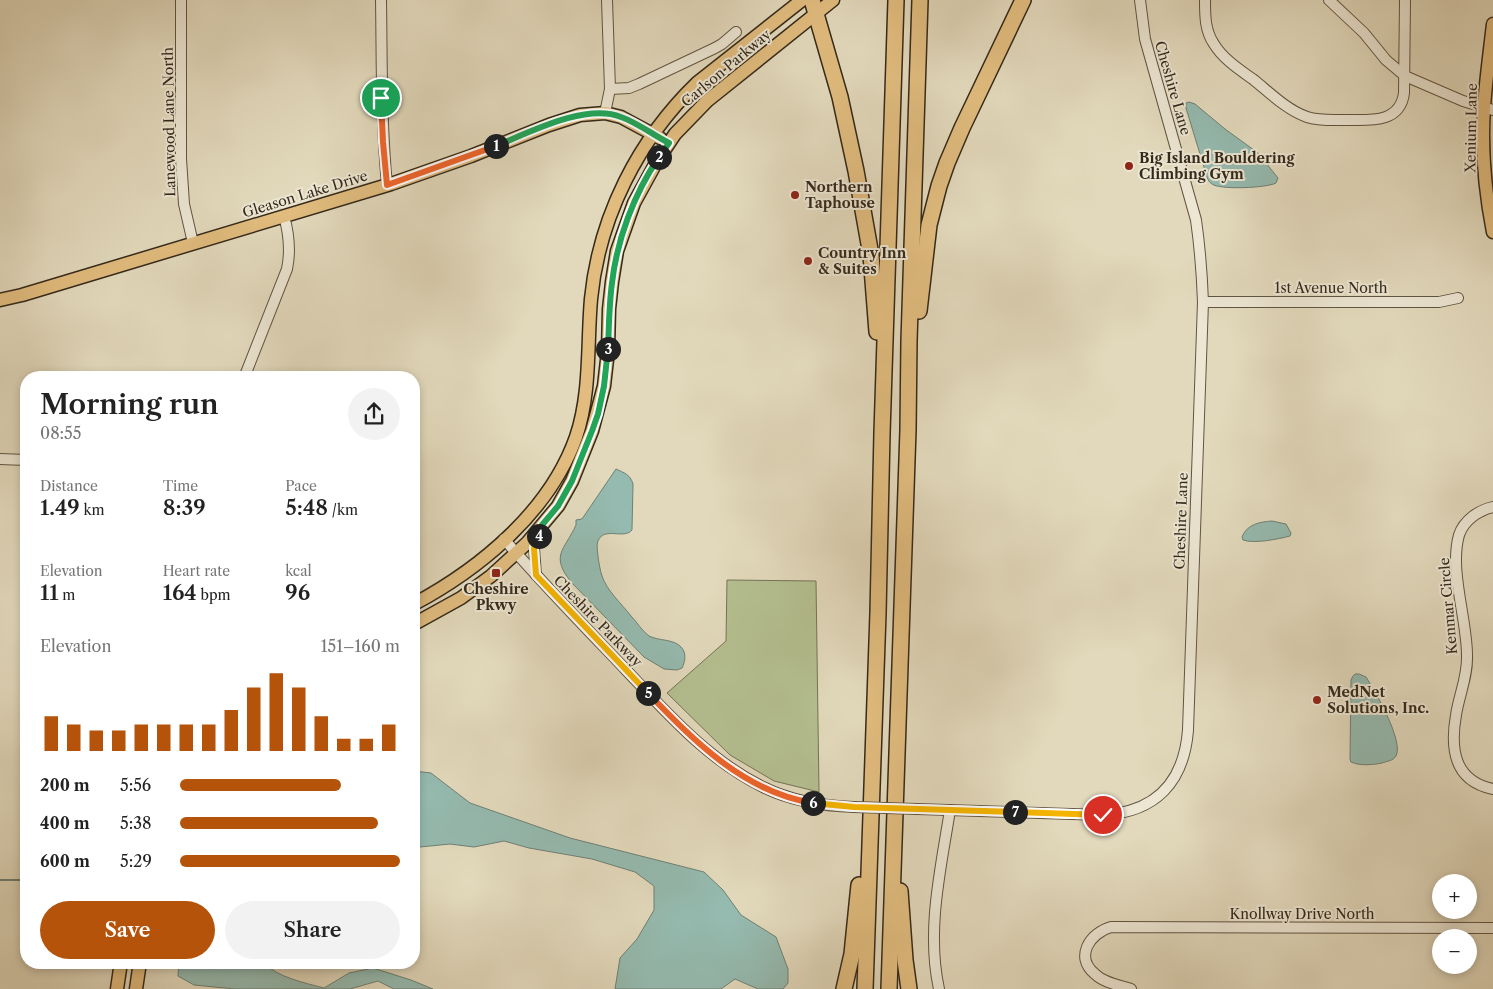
<!DOCTYPE html>
<meta charset="utf-8">
<style>
:root{--surface:#fff;--page:#f2f2f2;--text:#222;--muted:#767676;--accent:#b45309}
body{margin:0;font-family:"Libre Caslon Text",serif;background:var(--page);color:var(--text);height:100vh;display:flex;flex-direction:column;font-size:19px;white-space:nowrap}
*{box-sizing:border-box;margin:0}
p{font-size:16px;color:var(--muted)}
.icon{flex:none;width:28px;height:28px;fill:none;stroke:currentColor;stroke-width:2;stroke-linecap:round;stroke-linejoin:round}
.map{position:relative;flex:1;overflow:hidden}
.details{position:absolute;left:20px;top:371px;width:400px;height:598px;display:flex;flex-direction:column;background:var(--surface);border-radius:20px;box-shadow:0 2px 8px #0003}
.details>*{flex:none}
.controls{position:absolute;left:1432px;top:874px;display:grid;gap:10px}
.controls a{display:grid;place-items:center;width:45px;height:45px;border-radius:50%;background:var(--surface);box-shadow:0 2px 8px #0003;font-size:25px}
.pin{position:absolute;display:grid;place-items:center;width:42px;height:42px;color:#fff;margin:-21px;border:2px solid #fff;border-radius:50%;box-shadow:0 1px 5px #0007}
.km{position:absolute;width:25px;height:25px;margin:-12px;border-radius:50%;background:#222;color:#fff;font-size:14px;line-height:25px;text-align:center}
.round{display:grid;place-items:center;flex:none;width:52px;height:52px;border-radius:26px;background:var(--page)}
.summary{display:flex;align-items:center;justify-content:space-between;height:85px;padding:0 20px}
h1{font-size:28px;font-weight:600;line-height:38px}
.metrics{display:grid;grid-template-columns:repeat(3,1fr);gap:8px;height:85px;padding:5px 20px}
.metrics div{display:grid;align-content:center}
.metrics b{font-size:21px;font-weight:600}
.metrics small{font-size:14px;font-weight:400}
.metrics p{font-size:14px}
.chart{height:140px;padding:10px 20px}
.chart p{display:flex;justify-content:space-between}
.chart svg{width:100%;height:90px;margin-top:5px;stroke:var(--accent);stroke-width:6}
.action{display:flex;gap:10px;margin-top:auto;padding:10px 20px}
.action a{flex:1;height:58px;border-radius:30px;background:var(--accent);color:#fff;font-size:20px;font-weight:600;line-height:58px;text-align:center}
.action a+a{background:var(--page);color:var(--text)}
ul{padding:0 20px;list-style:none;font-size:16px}
li{display:grid;grid-template-columns:80px 60px 1fr;align-items:center;height:38px}
li i{height:12px;border-radius:6px;background:var(--accent)}
.map>svg:first-child{display:block}
</style>
<div class="map">
<svg width="1493" height="989" viewBox="0 0 1493 989">
<rect width="100%" height="100%" fill="#e2d9bc"/>
<filter id="stains"><feTurbulence type="fractalNoise" baseFrequency=".004" numOctaves="4"/><feColorMatrix values="0 0 0 0 .2 0 0 0 0 .09 0 0 0 0 .02 0 0 0 .5 -.17"/></filter>
<radialGradient id="worn" r=".72"><stop offset=".6" stop-color="#630" stop-opacity="0"/><stop offset="1" stop-color="#630" stop-opacity=".3"/></radialGradient>
<polygon fill="#b4bf90" stroke="#747456" points="727,580 816,581 819,792 774,781 730,755 667,693 726,641"/>
<g fill="#95baaf" stroke="#6e8074">
<path d="M1189,102L1195,104L1225,129L1258,153L1278,178L1276,183C1267,188 1219,190 1212,184C1209,182 1208,180 1207,177L1186,108V103Z"/>
<path d="M616,469C624,473 630,474 633,484L632,530C624,540 604,526 598,541C596,546 598,552 598,557C599,563 600,570 602,576C607,591 621,603 631,616C637,622 642,631 649,636C659,641 674,639 681,647C687,653 685,662 682,668L677,670L664,669L644,657L571,582C550,555 564,551 576,525V520L582,519Z"/>
<path d="M1272,521L1286,524L1291,533L1290,536C1279,539 1254,544 1243,540L1242,537C1247,524 1260,522 1272,521Z"/>
<path d="M1355,674H1359L1366,677C1375,691 1404,741 1396,756C1393,761 1387,761 1382,763C1373,765 1359,766 1351,762L1350,759L1351,680L1353,676Z"/>
<polygon points="414,771 431,773 470,803 570,838 704,872 723,890 741,915 776,937 788,969 788,983 783,989 758,989 735,979 721,989 615,989 620,958 637,939 654,910 654,886 635,872 592,859 529,848 504,841 474,847 450,844 420,847 414,851"/>
<path d="M179,962L264,963C277,977 305,983 324,988L349,973L373,968L411,980L433,989H394L378,981L350,989H235L194,985L178,976Z"/>
</g>
<g fill="none" stroke-linecap="round" stroke-linejoin="round">
<polyline stroke="#6e8074" stroke-width="2" points="0,880 26,880"/>
<defs>
<g id="minor">
<polyline points="181,0 181,159 184,204 193,243"/>
<path d="M381,0C382,63 381,122 387,185"/>
<path d="M1205,0C1205,16 1205,31 1214,44C1223,59 1240,70 1254,80C1270,93 1287,110 1307,117C1319,121 1333,120 1345,120C1369,120 1400,124 1404,93L1405,0"/>
<polyline points="1329,0 1364,33 1386,60 1405,76 1463,101 1493,110"/>
<polyline points="610,89 629,88 639,84 715,48 722,44 736,32"/>
<polyline points="605,113 610,89 607,0"/>
<polyline points="1203,302 1439,302 1458,298"/>
<path d="M244,378L287,269C291,250 289,234 284,216"/>
<polyline points="0,459 26,460"/>
<path d="M1493,507C1479,510 1464,520 1459,535C1449,570 1467,619 1467,655C1468,676 1459,695 1456,715C1450,749 1454,781 1493,789"/>
<path d="M504,539C543,584 585,627 626,670C667,713 708,760 763,787C791,801 823,806 854,807"/>
<polyline points="536,575 534,548 541,528"/>
<path d="M917,809L1103,815C1156,812 1184,782 1188,730L1203,302C1202,274 1200,248 1196,220L1145,39L1140,0"/>
<path d="M939,989C926,930 941,868 950,810"/>
<path d="M1131,989C1119,985 1104,983 1095,974C1074,957 1090,933 1111,927L1493,928"/>
</g>
<g id="major">
<path d="M1493,24C1490,51 1486,79 1484,107C1481,149 1485,191 1493,232"/>
<polyline points="0,300 22,295 391,184 471,156 549,125 580,115 605,113 621,117 660,138"/>
<path d="M414,604C481,568 550,511 576,437C591,393 587,345 591,299C599,217 638,140 697,83L802,0"/>
<polyline points="414,624 461,598 491,576 527,543 558,506 572,481 592,431 604,386 608,351 609,309 612,282 617,251 634,203 657,161 675,134 707,101 833,0"/>
<polyline points="117,989 121,962"/>
<polyline points="136,989 140,962"/>
</g>
<g id="highway">
<polyline points="812,0 840,97 856,171 871,255 877,332"/>
<polyline points="919,311 929,225 939,186 947,163 962,128 1023,0"/>
<polyline points="900,891 905,960 909,989"/>
<polyline points="844,989 852,954 859,885"/>
<polyline points="865,989 878,613 882,433 896,0"/>
<polyline points="889,989 908,430 909,341 920,0"/>
</g>
</defs>
<use href="#minor" stroke="#605543" stroke-width="12"/>
<use href="#major" stroke="#34291b" stroke-width="15"/>
<use href="#highway" stroke="#34291b" stroke-width="18"/>
<use href="#minor" stroke="#ece6d3" stroke-width="10"/>
<use href="#major" stroke="#e1bc7e" stroke-width="12"/>
<use href="#highway" stroke="#e1bc7e" stroke-width="15"/>
<defs>
<polyline id="minor-bridge" points="854,807 917,809"/>
</defs>
<use href="#minor-bridge" stroke="#605543" stroke-width="12" stroke-linecap="butt"/>
<use href="#minor-bridge" stroke="#ece6d3" stroke-width="10"/>
</g>
<g fill="none" stroke-linecap="round" stroke-linejoin="round">
<defs>
<polyline id="split-1" points="381,98 383,142 387,185 496,146"/>
<path id="split-2" d="M496,146C530,132 586,103 621,117C638,123 653,135 669,143L659,157"/>
<path id="split-3" d="M608,349C609,327 609,305 612,283C617,239 634,194 659,157"/>
<polyline id="split-4" points="539,536 542,525 558,506 572,481 592,431 598,414 604,386 608,349"/>
<polyline id="split-5" points="539,536 534,548 536,575 648,693"/>
<path id="split-6" d="M648,693C694,741 744,792 813,803"/>
<polyline id="split-7" points="813,803 854,807 1015,812"/>
<polyline id="split-8" points="1015,812 1103,815"/>
</defs>
<use href="#split-1" stroke="#fff" stroke-width="10"/>
<use href="#split-2" stroke="#fff" stroke-width="10"/>
<use href="#split-3" stroke="#fff" stroke-width="10"/>
<use href="#split-4" stroke="#fff" stroke-width="10"/>
<use href="#split-5" stroke="#fff" stroke-width="10"/>
<use href="#split-6" stroke="#fff" stroke-width="10"/>
<use href="#split-7" stroke="#fff" stroke-width="10"/>
<use href="#split-8" stroke="#fff" stroke-width="10"/>
<use href="#split-1" stroke="#f0652b" stroke-width="6"/>
<use href="#split-2" stroke="#22a559" stroke-width="6"/>
<use href="#split-3" stroke="#22a559" stroke-width="6"/>
<use href="#split-4" stroke="#22a559" stroke-width="6"/>
<use href="#split-5" stroke="#f5b400" stroke-width="6"/>
<use href="#split-6" stroke="#f0652b" stroke-width="6"/>
<use href="#split-7" stroke="#f5b400" stroke-width="6"/>
<use href="#split-8" stroke="#f5b400" stroke-width="6"/>
</g>
<g fill="#8f2418" stroke="#ece6d3" stroke-width="2">
<circle cx="1129" cy="166" r="5"/>
<circle cx="795" cy="195" r="5"/>
<circle cx="808" cy="261" r="5"/>
<rect x="491" y="568" width="10" height="10" rx="2.5"/>
<circle cx="1317" cy="700" r="5"/>
</g>
<g text-anchor="middle" stroke-width="4" stroke-linejoin="round" paint-order="stroke">
<g font-size="14" fill="#34291b" stroke="#ece6d3">
<text transform="translate(726 68) rotate(-40)" y="5">Carlson Parkway</text>
<text transform="translate(1173 88) rotate(74)" y="5">Cheshire Lane</text>
<text transform="translate(169 122) rotate(-91)" y="5">Lanewood Lane North</text>
<text transform="translate(1471 128) rotate(-89)" y="5">Xenium Lane</text>
<text transform="translate(305 194) rotate(-17)" y="5">Gleason Lake Drive</text>
<text x="1331" y="293">1st Avenue North</text>
<text transform="translate(1181 521) rotate(-88)" y="5">Cheshire Lane</text>
<text transform="translate(1448 606) rotate(-95)" y="5">Kenmar Circle</text>
<text transform="translate(598 621) rotate(46)" y="5">Cheshire Parkway</text>
<text x="1302" y="919">Knollway Drive North</text>
</g>
<g font-size="14" font-weight="bold" fill="#34291b" stroke="#ece6d3" text-anchor="start">
<text x="1139" y="163">Big Island Bouldering<tspan x="1139" dy="16">Climbing Gym</tspan></text>
<text x="805" y="192">Northern<tspan x="805" dy="16">Taphouse</tspan></text>
<text x="818" y="258">Country Inn<tspan x="818" dy="16">&amp; Suites</tspan></text>
<text x="496" y="594" text-anchor="middle">Cheshire<tspan x="496" dy="16">Pkwy</tspan></text>
<text x="1327" y="697">MedNet<tspan x="1327" dy="16">Solutions, Inc.</tspan></text>
</g>
</g>
<rect width="100%" height="100%" filter="url(#stains)"/>
<rect width="100%" height="100%" fill="url(#worn)"/>
</svg>
<div class="controls">
<a>+</a>
<a>−</a>
</div>
<div class="pin" style="left:381px;top:98px;background:#1e9e55"><svg class="icon" aria-label="arrive" viewBox="0 0 24 24"><path d="M6 21V4h12l-3 4 3 4H6"/></svg></div>
<div class="pin" style="left:1103px;top:815px;background:#d93025"><svg class="icon" aria-label="check" viewBox="0 0 24 24"><path d="M5 12l5 5 9-10"/></svg></div>
<b class="km" style="left:496px;top:146px">1</b>
<b class="km" style="left:659px;top:157px">2</b>
<b class="km" style="left:608px;top:349px">3</b>
<b class="km" style="left:539px;top:536px">4</b>
<b class="km" style="left:648px;top:693px">5</b>
<b class="km" style="left:813px;top:803px">6</b>
<b class="km" style="left:1015px;top:812px">7</b>
<section class="details">
<div class="summary"><div><h1>Morning run</h1><p>08:55</p></div><a class="round"><svg class="icon" aria-label="share" viewBox="0 0 24 24"><path d="M12 15V3M7 8l5-5 5 5M5 13v7h14v-7"/></svg></a></div>
<div class="metrics">
<div><p>Distance</p><b>1.49<small> km</small></b></div>
<div><p>Time</p><b>8:39</b></div>
<div><p>Pace</p><b>5:48<small> /km</small></b></div>
</div>
<div class="metrics">
<div><p>Elevation</p><b>11<small> m</small></b></div>
<div><p>Heart rate</p><b>164<small> bpm</small></b></div>
<div><p>kcal</p><b>96</b></div>
</div>
<div class="chart"><p><span>Elevation</span>151–160 m</p>
<svg viewBox="0 0 160 44" preserveAspectRatio="none"><path d="M5 44V27M15 44V31M25 44V34M35 44V34M45 44V31M55 44V31M65 44V31M75 44V31M85 44V24M95 44V13M105 44V6M115 44V13M125 44V27M135 44V38M145 44V38M155 44V31"/></svg>
</div>
<ul>
<li><b>200 m</b>5:56<i style="width:73%"></i></li>
<li><b>400 m</b>5:38<i style="width:90%"></i></li>
<li><b>600 m</b>5:29<i style="width:100%"></i></li>
</ul>
<div class="action"><a>Save</a><a>Share</a></div>
</section>
</div>
